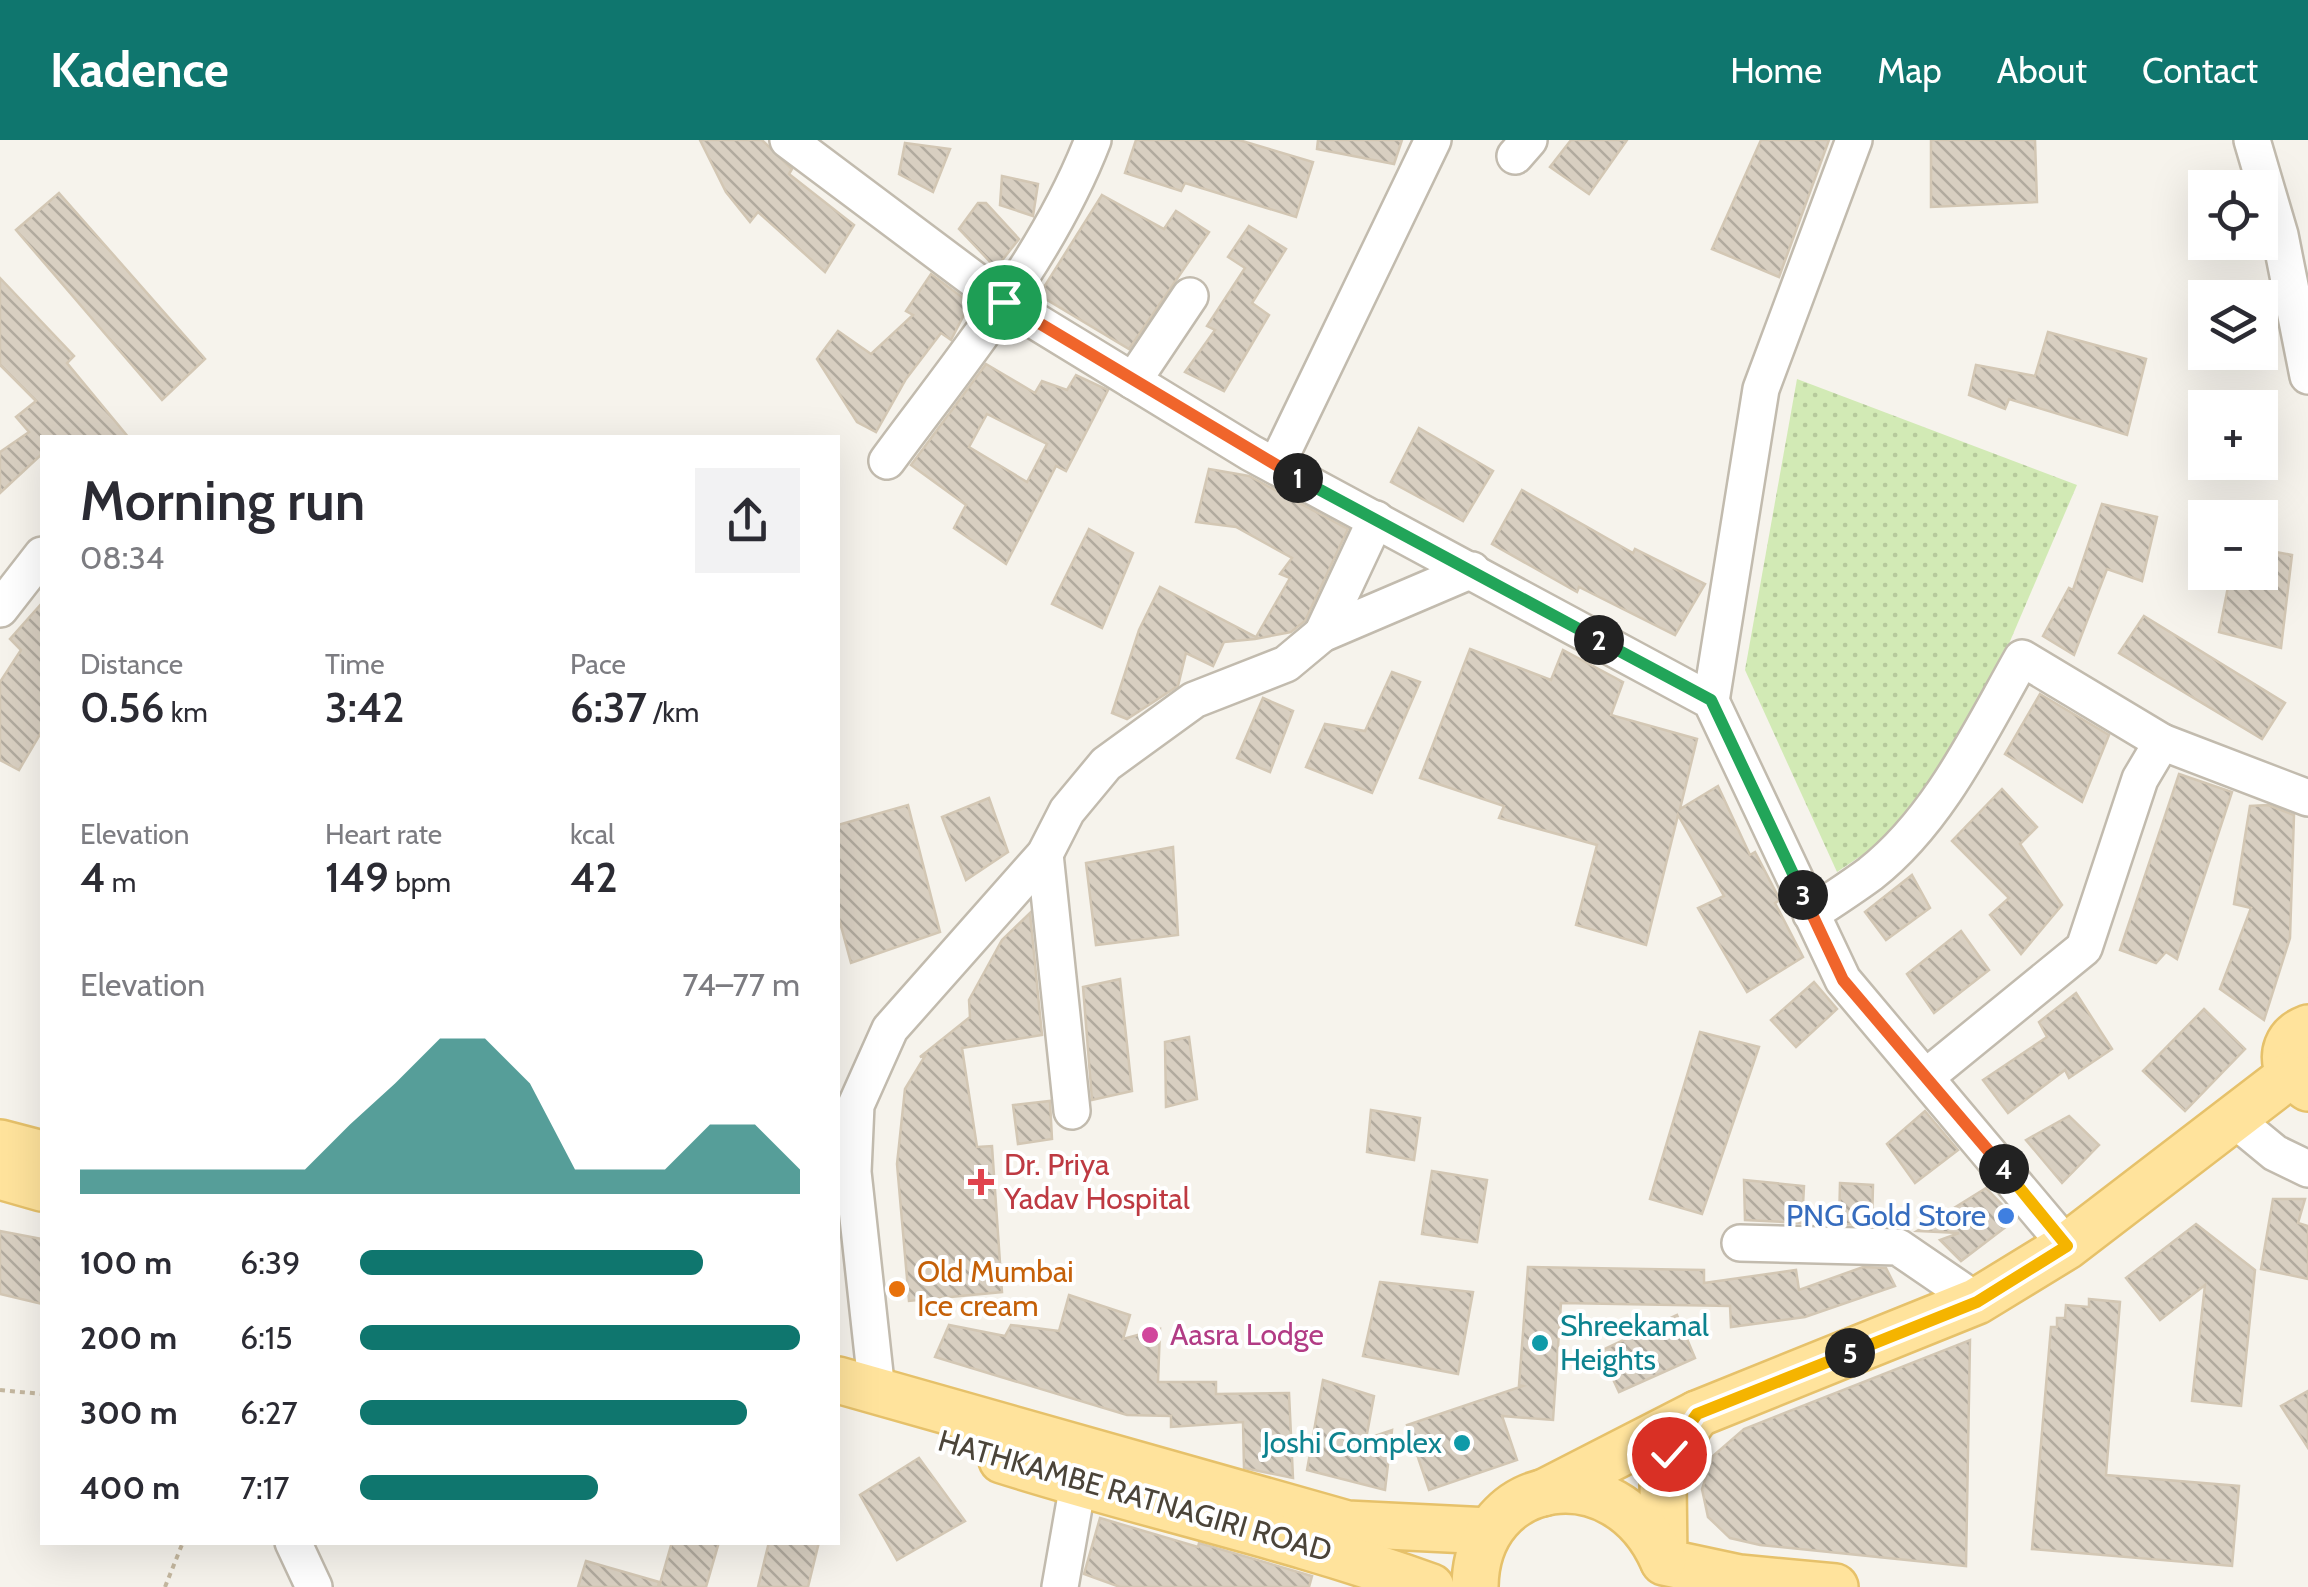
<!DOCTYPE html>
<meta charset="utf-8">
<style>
:root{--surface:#fff;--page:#f2f2f3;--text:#2b2b33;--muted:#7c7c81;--accent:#0f766e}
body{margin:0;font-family:Cabin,sans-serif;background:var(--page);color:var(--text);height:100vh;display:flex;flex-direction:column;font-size:38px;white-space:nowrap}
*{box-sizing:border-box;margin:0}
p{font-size:32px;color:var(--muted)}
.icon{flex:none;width:55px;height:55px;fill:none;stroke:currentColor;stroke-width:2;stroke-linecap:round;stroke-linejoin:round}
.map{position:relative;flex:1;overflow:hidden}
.drawer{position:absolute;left:40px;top:295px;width:800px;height:1110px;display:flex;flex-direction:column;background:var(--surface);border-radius:0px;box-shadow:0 10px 40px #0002}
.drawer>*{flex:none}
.tools{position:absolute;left:2188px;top:30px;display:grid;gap:20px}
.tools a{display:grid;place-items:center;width:90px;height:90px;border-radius:0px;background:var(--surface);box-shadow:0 10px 40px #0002;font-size:50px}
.pin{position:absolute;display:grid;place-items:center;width:85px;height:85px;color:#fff;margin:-42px;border:5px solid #fff;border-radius:50%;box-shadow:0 2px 10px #0007}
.km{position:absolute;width:50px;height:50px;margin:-25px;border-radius:50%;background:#222;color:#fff;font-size:28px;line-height:50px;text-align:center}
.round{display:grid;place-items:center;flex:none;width:105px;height:105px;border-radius:0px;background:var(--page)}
.overview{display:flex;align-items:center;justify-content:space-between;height:170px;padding:0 40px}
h1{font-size:55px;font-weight:600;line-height:75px}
.stats{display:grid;grid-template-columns:repeat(3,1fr);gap:15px;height:170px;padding:10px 40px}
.stats div{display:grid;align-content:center}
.stats b{font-size:42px;font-weight:600}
.stats small{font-size:28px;font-weight:400}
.stats p{font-size:28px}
.chart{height:280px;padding:20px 40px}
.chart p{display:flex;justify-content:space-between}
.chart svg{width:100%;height:180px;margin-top:10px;fill:var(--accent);opacity:.7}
ul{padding:0 40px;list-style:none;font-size:32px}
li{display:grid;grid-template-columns:160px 120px 1fr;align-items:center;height:75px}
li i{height:25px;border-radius:12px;background:var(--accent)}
header{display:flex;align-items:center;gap:60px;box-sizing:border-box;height:140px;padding:0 50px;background:var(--accent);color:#fff}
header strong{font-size:48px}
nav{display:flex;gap:55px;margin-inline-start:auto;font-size:35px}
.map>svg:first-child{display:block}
</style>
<header>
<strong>Kadence</strong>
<nav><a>Home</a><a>Map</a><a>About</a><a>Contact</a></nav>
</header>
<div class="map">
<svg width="2308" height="1447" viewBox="0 0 2308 1447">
<defs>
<pattern id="grass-dots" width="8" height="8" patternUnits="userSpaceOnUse" patternTransform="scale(2.5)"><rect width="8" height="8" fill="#d2eab5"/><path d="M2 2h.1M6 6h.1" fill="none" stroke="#b6ca9c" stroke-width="1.8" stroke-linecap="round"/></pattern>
<pattern id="building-back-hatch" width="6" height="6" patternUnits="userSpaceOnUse" patternTransform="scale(2.5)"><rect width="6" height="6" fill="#d8cfc1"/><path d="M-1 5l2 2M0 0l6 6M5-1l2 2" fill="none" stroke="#b1aa9e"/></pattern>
</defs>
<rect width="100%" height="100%" fill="#f6f3ec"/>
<polygon fill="url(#grass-dots)" points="1797,239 2077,345 1969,597 1892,695 1837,732 1745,530"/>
<g fill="url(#building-back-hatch)" stroke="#d3c7b4" stroke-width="2.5" fill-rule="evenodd">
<polygon points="700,0 762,0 792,29 789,34 854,85 825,132 758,72 750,82 726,52"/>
<polygon points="1136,0 1239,0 1313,22 1296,77 1185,43 1181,51 1125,33"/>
<polygon points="1318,0 1402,0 1394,24 1317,9"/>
<polygon points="1571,0 1627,0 1589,54 1550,27"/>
<polygon points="1761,0 1829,0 1779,137 1712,109"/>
<polygon points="1931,0 2035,0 2037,62 1931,67"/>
<polygon points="905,3 950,9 933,52 899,34"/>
<polygon points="1002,36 1038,44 1033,76 1000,65"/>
<polygon points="59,53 205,219 162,260 16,90"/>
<polygon points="1102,55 1164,89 1176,71 1209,92 1129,209 1039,155"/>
<polygon points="978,63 986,63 1019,99 996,128 959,89"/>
<polygon points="1249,86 1286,109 1252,163 1269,175 1224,251 1185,232 1215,190 1207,186 1245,128 1228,117"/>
<polygon points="931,134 970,163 951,200 941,193 906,239 876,292 857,282 817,219 838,191 871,214 913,175 906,171"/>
<polygon points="0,138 74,216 67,223 129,298 42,298 42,314 0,353 0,312 29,292 16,277 36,261 0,225"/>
<polygon points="2048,192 2146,219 2127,295 2009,259 2005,269 1969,255 1976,225 2035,236"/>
<path d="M986,224L1035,253L1042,241L1067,250L1076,235L1108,250L1066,331L1056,326L1006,424L954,388L966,365L911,325ZM987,274L1047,304L1027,342L969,307Z"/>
<polygon points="1419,288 1493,331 1463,381 1391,342"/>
<polygon points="1209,329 1249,336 1348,389 1305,481 1291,492 1255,499 1224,502 1213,526 1186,513 1178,546 1127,579 1112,573 1139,490 1160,447 1256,497 1290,438 1280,434 1292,418 1236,387 1196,382"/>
<polygon points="1522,350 1633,413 1635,409 1705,444 1675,495 1579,447 1577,452 1492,404"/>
<polygon points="2102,364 2157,377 2142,441 2107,429 2074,515 2043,496 2069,448 2073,450"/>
<polygon points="1089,389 1133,413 1102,488 1052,464"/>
<polygon points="2260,409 2292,415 2281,508 2219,492 2231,432 2260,432"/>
<polygon points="42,463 42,591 19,630 0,620 0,542 21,510 10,499"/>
<polygon points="2144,476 2285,563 2262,599 2119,513"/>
<polygon points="1470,509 1551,540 1563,510 1623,542 1611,575 1697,599 1680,669 1718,646 1750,715 1755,712 1780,760 1775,763 1803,817 1747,852 1698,768 1724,756 1678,675 1646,805 1576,785 1597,705 1499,678 1504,666 1420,638"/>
<polygon points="1392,532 1420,542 1372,653 1306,627 1325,584 1365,591"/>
<polygon points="2040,554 2109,595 2082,662 2005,614"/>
<polygon points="1263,558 1293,571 1270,632 1237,618"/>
<polygon points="2179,634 2232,652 2177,819 2166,812 2156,823 2120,810"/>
<polygon points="2002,649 2037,687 2020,704 2062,765 2021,814 1990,775 2009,758 1952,701"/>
<polygon points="989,658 1008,712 966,740 942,677"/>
<polygon points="908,665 940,792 851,823 838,775 838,685"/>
<polygon points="2268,665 2294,675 2290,798 2264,880 2220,849 2251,768 2234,764 2250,666"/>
<polygon points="1173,707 1178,795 1096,805 1086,723"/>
<polygon points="1912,735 1930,768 1886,800 1865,772"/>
<polygon points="1030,773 1042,895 962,908 977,1007 992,1006 1002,1152 909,1161 897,1024 905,949 925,916 920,917 970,877 969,860 1002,800"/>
<polygon points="1961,791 1989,830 1934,873 1907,834"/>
<polygon points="1120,839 1132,951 1092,960 1083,847"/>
<polygon points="1814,842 1837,869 1796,907 1771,880"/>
<polygon points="2076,853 2112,909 2069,938 2065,930 2008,973 1983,940 2047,897 2039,882"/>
<polygon points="2204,869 2245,909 2185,971 2143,931"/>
<polygon points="1700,892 1759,907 1702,1074 1650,1059"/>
<polygon points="1189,897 1197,959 1166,967 1165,902"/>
<polygon points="1050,961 1052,999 1018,1004 1013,965"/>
<polygon points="1371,970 1420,978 1414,1020 1367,1012"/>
<polygon points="1925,971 1958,1010 1915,1043 1887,1004"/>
<polygon points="2069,976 2099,1005 2062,1043 2026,1000"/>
<polygon points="1432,1031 1487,1040 1477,1102 1422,1094"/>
<polygon points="1744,1040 1804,1046 1802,1083 1745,1080"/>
<polygon points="1840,1043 1873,1045 1872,1085 1839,1084"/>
<polygon points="1986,1048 2016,1079 1961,1121 1940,1100 1959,1093 1917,1091"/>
<polygon points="2273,1059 2305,1059 2298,1083 2308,1086 2308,1139 2261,1129"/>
<polygon points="2196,1084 2255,1130 2241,1266 2192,1261 2205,1145 2160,1180 2126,1138"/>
<polygon points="0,1091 42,1099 42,1164 0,1154"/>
<polygon points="1528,1127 1704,1130 1704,1143 1796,1130 1799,1150 1863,1127 1886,1128 1895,1146 1805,1177 1731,1187 1730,1166 1561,1163 1553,1280 1502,1276 1517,1320 1429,1350 1407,1285 1523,1246 1519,1245"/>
<polygon points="1380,1142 1473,1152 1458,1234 1363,1216"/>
<polygon points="1069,1155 1130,1175 1123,1199 1160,1189 1158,1242 1216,1242 1216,1254 1289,1253 1293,1338 1244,1328 1243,1282 1171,1287 1171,1276 1127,1275 935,1217 949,1185 1005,1196 1011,1185 1059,1191"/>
<polygon points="2089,1159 2120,1162 2106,1335 2239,1346 2232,1426 2032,1409 2051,1187 2057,1187 2057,1178 2065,1178 2066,1165 2089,1167"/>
<polygon points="1677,1175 1695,1218 1619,1252 1600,1211"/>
<polygon points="1970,1200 1966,1426 1760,1405 1730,1398 1708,1377 1702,1349 1713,1316 1744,1289"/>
<polygon points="1323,1240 1374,1256 1366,1299 1392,1290 1385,1350 1307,1330"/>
<polygon points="2308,1251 2308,1308 2281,1266"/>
<polygon points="919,1318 965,1381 897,1420 860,1355"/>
<polygon points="1100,1378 1198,1407 1199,1403 1312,1436 1309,1447 1120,1447 1084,1434"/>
<polygon points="672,1402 719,1402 706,1447 659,1447"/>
<polygon points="769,1402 819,1402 808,1447 758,1447"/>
<polygon points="586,1421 659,1442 658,1447 578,1447"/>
</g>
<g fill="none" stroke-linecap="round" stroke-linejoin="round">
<defs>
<g id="minor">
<polyline points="788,0 1004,162 1251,313 1711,561 1843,840 2067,1106"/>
<polyline points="2252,0 2280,95 2308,236"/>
<polyline points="1515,16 1529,0"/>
<polyline points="1133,241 1190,156"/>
<path d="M887,321C962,219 1047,119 1093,0"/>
<polyline points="1276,326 1433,0"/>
<polyline points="0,469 42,415"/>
<polyline points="1322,494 1376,379"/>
<polyline points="1711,561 1761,249 1854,0"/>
<polyline points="1045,714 1072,971"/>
<path d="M1811,774C1831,761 1851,748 1870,734C1939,680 1980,592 2022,518L2162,602"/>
<polyline points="1926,937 2084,808 2140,639 2162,602 2308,658"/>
<polyline points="2235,980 2275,1013 2308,1029"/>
<polyline points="1740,1103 1898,1107 1977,1161"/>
<polyline points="877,1252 853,1032 856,965 890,889 1045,714 1067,671 1106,624 1194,560 1286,524 1322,494 1472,430"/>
<polyline points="293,1402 314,1447"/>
<polyline points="1060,1447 1078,1344"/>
</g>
<g id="major">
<path d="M2308,888C2287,896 2280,914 2290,935L2308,948"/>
<polyline points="0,1003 42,1014"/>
<polyline points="0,1036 42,1048"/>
<polyline points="838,1240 1347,1384 1489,1391"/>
<polyline points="1697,1274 1669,1314 1663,1340 1664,1422 1739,1438 1835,1447"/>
<path d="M1002,1320C1144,1365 1291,1396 1431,1447"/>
<polyline points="1543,1353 1697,1274 1977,1161 2067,1106 2290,935"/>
<path d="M1475,1447C1476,1334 1616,1313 1663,1420"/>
</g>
</defs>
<use href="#minor" stroke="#c2bbae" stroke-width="40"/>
<use href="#major" stroke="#e6c16a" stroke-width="50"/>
<g stroke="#c4b79f" stroke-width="4" stroke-dasharray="5 5" stroke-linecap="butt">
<polyline points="0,1250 42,1254"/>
<polyline points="165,1447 183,1402"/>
</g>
<use href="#minor" stroke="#fff" stroke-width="35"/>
<use href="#major" stroke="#ffe39c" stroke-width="45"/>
</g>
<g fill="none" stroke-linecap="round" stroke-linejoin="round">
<defs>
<polyline id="split-1" points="1004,162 1298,338"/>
<polyline id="split-2" points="1298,338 1599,500"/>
<polyline id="split-3" points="1599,500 1711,560 1803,755"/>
<polyline id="split-4" points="1803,755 1843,840 2004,1029"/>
<polyline id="split-5" points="1850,1213 1977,1162 2067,1106 2004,1029"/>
<polyline id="split-6" points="1669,1314 1697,1274 1850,1213"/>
</defs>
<use href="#split-1" stroke="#fff" stroke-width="20"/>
<use href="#split-2" stroke="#fff" stroke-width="20"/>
<use href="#split-3" stroke="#fff" stroke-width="20"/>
<use href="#split-4" stroke="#fff" stroke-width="20"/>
<use href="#split-5" stroke="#fff" stroke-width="20"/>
<use href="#split-6" stroke="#fff" stroke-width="20"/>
<use href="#split-1" stroke="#f0652b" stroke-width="12"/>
<use href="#split-2" stroke="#22a559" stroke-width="12"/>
<use href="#split-3" stroke="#22a559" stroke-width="12"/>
<use href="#split-4" stroke="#f0652b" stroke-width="12"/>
<use href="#split-5" stroke="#f5b400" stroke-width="12"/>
<use href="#split-6" stroke="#f5b400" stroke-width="12"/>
</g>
<path fill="#e0444e" stroke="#fff" stroke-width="4" d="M976 1027h10v10h10v10h-10v10h-10v-10h-10v-10h10z"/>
<circle fill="#3f7fe0" stroke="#fff" stroke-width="4" cx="2006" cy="1076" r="10"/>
<circle fill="#e8710a" stroke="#fff" stroke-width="4" cx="897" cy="1149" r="10"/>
<circle fill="#d1479c" stroke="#fff" stroke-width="4" cx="1150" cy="1195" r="10"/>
<g fill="#0f9aa8" stroke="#fff" stroke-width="4">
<circle cx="1540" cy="1203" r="10"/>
<circle cx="1462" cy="1303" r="10"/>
</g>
<g text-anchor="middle" stroke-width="8" stroke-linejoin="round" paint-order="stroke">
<g font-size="30" fill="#be3a42" stroke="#fff" text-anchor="start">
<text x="1004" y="1035">Dr. Priya<tspan x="1004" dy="34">Yadav Hospital</tspan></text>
</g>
<g font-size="30" fill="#366cbe" stroke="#fff" text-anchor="end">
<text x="1986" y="1086">PNG Gold Store</text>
</g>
<g font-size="30" fill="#c56008" stroke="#fff" text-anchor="start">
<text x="917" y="1142">Old Mumbai<tspan x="917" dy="34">Ice cream</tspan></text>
</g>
<g font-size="30" fill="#0d838f" stroke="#fff" text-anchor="start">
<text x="1560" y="1196">Shreekamal<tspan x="1560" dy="34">Heights</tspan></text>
<text x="1442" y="1313" text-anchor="end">Joshi Complex</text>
</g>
<g font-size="30" fill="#b23c85" stroke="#fff" text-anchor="start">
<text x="1170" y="1205">Aasra Lodge</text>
</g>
<g font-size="30" fill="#4b4439" stroke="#fff">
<text transform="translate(1135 1356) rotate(16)" y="10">HATHKAMBE RATNAGIRI ROAD</text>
</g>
</g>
</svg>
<div class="tools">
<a><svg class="icon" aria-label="locate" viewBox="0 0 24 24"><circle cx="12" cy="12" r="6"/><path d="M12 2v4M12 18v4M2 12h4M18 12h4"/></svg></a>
<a><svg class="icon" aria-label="layers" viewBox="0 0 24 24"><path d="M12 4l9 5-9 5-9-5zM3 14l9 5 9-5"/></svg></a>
<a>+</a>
<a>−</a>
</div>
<div class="pin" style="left:1004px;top:162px;background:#1e9e55"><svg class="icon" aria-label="arrive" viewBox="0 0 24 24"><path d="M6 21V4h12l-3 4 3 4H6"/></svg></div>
<div class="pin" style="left:1669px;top:1314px;background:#d93025"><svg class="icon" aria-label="check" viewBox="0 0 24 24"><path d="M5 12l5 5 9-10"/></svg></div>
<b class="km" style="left:1298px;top:338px">1</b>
<b class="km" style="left:1599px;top:500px">2</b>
<b class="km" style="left:1803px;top:755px">3</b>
<b class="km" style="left:2004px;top:1029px">4</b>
<b class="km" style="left:1850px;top:1213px">5</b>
<section class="drawer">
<div class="overview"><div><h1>Morning run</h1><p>08:34</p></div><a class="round"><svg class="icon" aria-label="share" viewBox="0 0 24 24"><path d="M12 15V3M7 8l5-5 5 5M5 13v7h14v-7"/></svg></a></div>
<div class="stats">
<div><p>Distance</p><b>0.56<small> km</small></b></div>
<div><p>Time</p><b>3:42</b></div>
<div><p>Pace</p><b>6:37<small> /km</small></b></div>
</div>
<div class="stats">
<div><p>Elevation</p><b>4<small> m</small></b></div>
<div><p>Heart rate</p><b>149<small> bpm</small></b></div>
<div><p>kcal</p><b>42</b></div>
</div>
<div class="chart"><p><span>Elevation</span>74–77 m</p>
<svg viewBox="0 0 160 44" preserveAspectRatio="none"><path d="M0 44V38L10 38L20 38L30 38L40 38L50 38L60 27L70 17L80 6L90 6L100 17L110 38L120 38L130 38L140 27L150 27L160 38V44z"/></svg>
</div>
<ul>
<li><b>100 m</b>6:39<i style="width:78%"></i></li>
<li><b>200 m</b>6:15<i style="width:100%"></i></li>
<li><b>300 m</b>6:27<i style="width:88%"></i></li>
<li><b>400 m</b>7:17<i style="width:54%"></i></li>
</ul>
</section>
</div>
